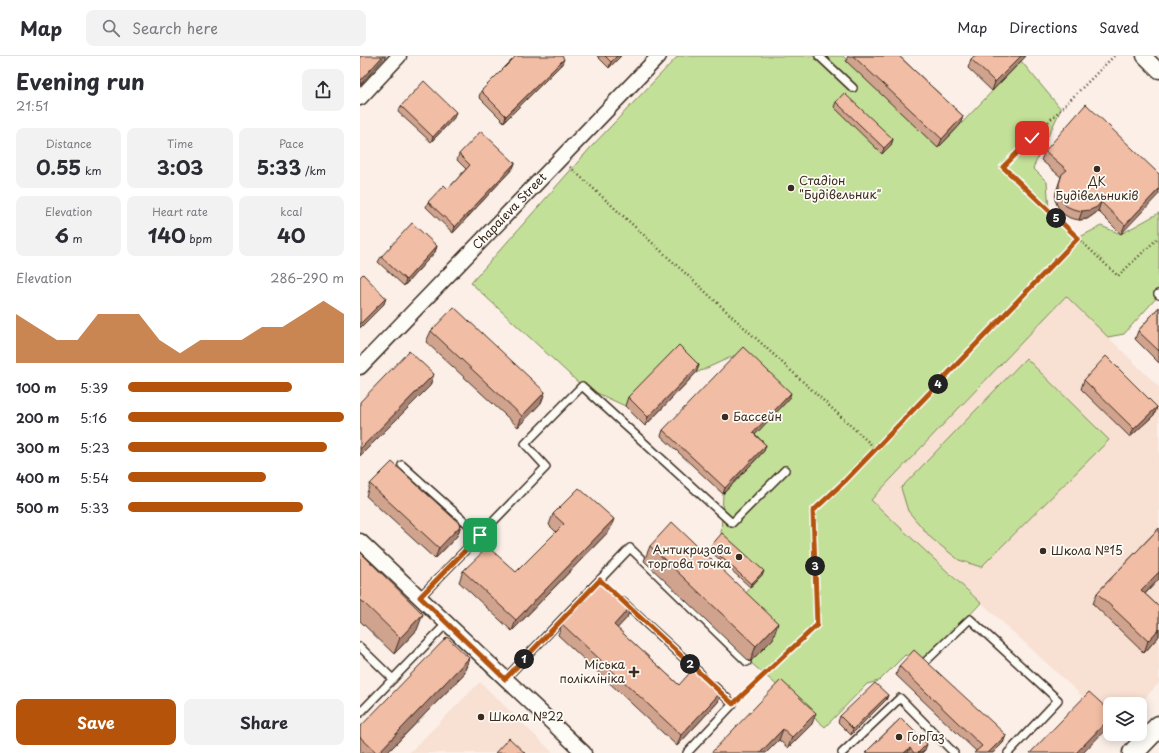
<!DOCTYPE html>
<meta charset="utf-8">
<style>
:root{--surface:#fff;--page:#f2f2f3;--text:#2b2b33;--muted:#7c7c81;--line:#e1e1e2;--accent:#b45309}
body{margin:0;font-family:"Playpen Sans",sans-serif;background:var(--page);color:var(--text);height:100vh;display:flex;flex-direction:column;font-size:15px;white-space:nowrap}
*{box-sizing:border-box;margin:0}
p{font-size:13px;color:var(--muted)}
.icon{flex:none;width:22px;height:22px;fill:none;stroke:currentColor;stroke-width:2;stroke-linecap:round;stroke-linejoin:round}
.map{position:relative;flex:1;overflow:hidden}
.panel{display:flex;flex-direction:column;background:var(--surface);width:360px}
.panel>*{flex:none}
.fabs{position:absolute;left:743px;top:641px;display:grid;gap:8px}
.fabs a{display:grid;place-items:center;width:44px;height:44px;border-radius:8px;background:var(--surface);box-shadow:0 2px 10px #0003;font-size:20px}
.pin{position:absolute;display:grid;place-items:center;width:34px;height:34px;color:#fff;margin:-17px;border-radius:8px;box-shadow:0 2px 6px #0006}
.km{position:absolute;width:20px;height:20px;margin:-10px;border-radius:50%;background:#222;color:#fff;font-size:11px;line-height:20px;text-align:center}
.round{display:grid;place-items:center;flex:none;width:42px;height:42px;border-radius:8px;background:var(--page)}
.summary{display:flex;align-items:center;justify-content:space-between;height:68px;padding:0 16px}
h1{font-size:22px;font-weight:700;line-height:30px}
.metrics{display:grid;grid-template-columns:repeat(3,1fr);gap:6px;height:68px;padding:4px 16px}
.metrics div{display:grid;align-content:center;border-radius:8px;background:var(--page);text-align:center}
.metrics b{font-size:20px;font-weight:700}
.metrics small{font-size:11px;font-weight:400}
.metrics p{font-size:11px}
.chart{height:112px;padding:8px 16px}
.chart p{display:flex;justify-content:space-between}
.chart svg{width:100%;height:72px;margin-top:4px;fill:var(--accent);opacity:.7}
.action{display:flex;gap:8px;margin-top:auto;padding:8px 16px}
.action a{flex:1;height:46px;border-radius:8px;background:var(--accent);color:#fff;font-size:16px;font-weight:700;line-height:46px;text-align:center}
.action a+a{background:var(--page);color:var(--text)}
ul{padding:0 16px;list-style:none;font-size:13px}
li{display:grid;grid-template-columns:64px 48px 1fr;align-items:center;height:30px}
li i{height:10px;border-radius:5px;background:var(--accent)}
header{display:flex;align-items:center;gap:24px;box-sizing:border-box;height:56px;padding:0 20px;background:var(--surface);border-bottom:1px solid var(--line)}
header strong{font-size:19px}
nav{display:flex;gap:22px;margin-inline-start:auto;font-size:14px}
.search{width:280px;height:36px;background:var(--page);display:flex;align-items:center;gap:10px;box-sizing:border-box;padding:0 14px;border-radius:8px;color:var(--muted);font-size:15px}
main{display:flex;flex:1;min-height:0}
.map>svg:first-child{display:block}
</style>
<header>
<strong>Map</strong>
<div class="search"><svg class="icon" aria-label="search" viewBox="0 0 24 24"><circle cx="10" cy="10" r="6"/><path d="M15 15l6 6"/></svg>Search here</div>
<nav><a>Map</a><a>Directions</a><a>Saved</a></nav>
</header>
<main>
<section class="panel">
<div class="summary"><div><h1>Evening run</h1><p>21:51</p></div><a class="round"><svg class="icon" aria-label="share" viewBox="0 0 24 24"><path d="M12 15V3M7 8l5-5 5 5M5 13v7h14v-7"/></svg></a></div>
<div class="metrics">
<div><p>Distance</p><b>0.55<small> km</small></b></div>
<div><p>Time</p><b>3:03</b></div>
<div><p>Pace</p><b>5:33<small> /km</small></b></div>
</div>
<div class="metrics">
<div><p>Elevation</p><b>6<small> m</small></b></div>
<div><p>Heart rate</p><b>140<small> bpm</small></b></div>
<div><p>kcal</p><b>40</b></div>
</div>
<div class="chart"><p><span>Elevation</span>286–290 m</p>
<svg viewBox="0 0 160 44" preserveAspectRatio="none"><path d="M0 44V14L10 22L20 30L30 30L40 14L50 14L60 14L70 30L80 38L90 30L100 30L110 30L120 22L130 22L140 14L150 6L160 14V44z"/></svg>
</div>
<ul>
<li><b>100 m</b>5:39<i style="width:76%"></i></li>
<li><b>200 m</b>5:16<i style="width:100%"></i></li>
<li><b>300 m</b>5:23<i style="width:92%"></i></li>
<li><b>400 m</b>5:54<i style="width:64%"></i></li>
<li><b>500 m</b>5:33<i style="width:81%"></i></li>
</ul>
<div class="action"><a>Save</a><a>Share</a></div>
</section>
<div class="map">
<svg width="799" height="697" viewBox="0 0 799 697">
<rect width="100%" height="100%" fill="#fbefe7"/>
<filter id="ink" filterUnits="userSpaceOnUse"><feTurbulence type="fractalNoise" baseFrequency=".025" numOctaves="2"/><feDisplacementMap in="SourceGraphic" scale="8" xChannelSelector="R" yChannelSelector="G"/><feConvolveMatrix kernelMatrix="1 2 1 2 8 2 1 2 1" color-interpolation-filters="sRGB"/></filter>
<g filter="url(#ink)">
<g fill="#f8e0d3">
<polygon points="706,240 799,331 799,627 779,648 750,648 750,666 511,444"/>
<polygon points="120,626 193,697 49,697"/>
</g>
<g fill="#c3e098" stroke="#7f855b">
<polygon points="318,0 483,0 578,92 661,5 701,53 673,112 687,126 689,155 718,182 741,170 761,178 799,157 799,239 764,278 748,281 706,240 511,444 621,547 565,606 545,599 519,625 507,628 465,671 390,606 413,583 376,548 403,518 361,480 363,438 404,395 391,383 429,342 380,297 336,317 316,297 265,350 222,330 111,227 232,90"/>
<polygon points="666,302 749,384 621,511 599,504 571,482 548,455 541,432"/>
</g>
<g fill="none" stroke-linecap="round" stroke-linejoin="round">
<defs>
<g id="lane">
<polyline points="459,0 493,32"/>
<polyline points="798,238 799,239"/>
<polyline points="42,409 120,479"/>
<polyline points="60,541 186,411 165,388 222,330 372,467 425,414"/>
<polyline points="263,546 341,618"/>
<polyline points="0,591 33,623"/>
<polyline points="565,606 610,563 698,644 648,697"/>
<polyline points="145,623 270,492 387,606"/>
<polyline points="0,657 87,567"/>
<polyline points="327,697 373,648 354,630"/>
<polyline points="482,697 540,642 594,697"/>
</g>
<g id="street">
<polyline points="784,0 799,15"/>
<polyline points="0,42 39,0"/>
<path id="s1" d="M0,311L299,0"/>
<polyline points="0,485 224,697"/>
</g>
<polyline id="secondary" points="773,697 799,670"/>
</defs>
<use href="#lane" stroke="#3b2a1e" stroke-width="10"/>
<use href="#street" stroke="#3b2a1e" stroke-width="17"/>
<use href="#secondary" stroke="#3b2a1e" stroke-width="23"/>
<g stroke="#3b2a1e" stroke-width="2.5" stroke-dasharray="1 3" stroke-linecap="butt">
<polyline points="754,0 643,111 758,220 799,181"/>
<polyline points="210,111 516,393"/>
<polyline points="380,641 457,569 453,455 485,425 718,183"/>
</g>
<use href="#lane" stroke="#fdfcf7" stroke-width="7"/>
<use href="#street" stroke="#fdfcf7" stroke-width="14"/>
<use href="#secondary" stroke="#fdfcf7" stroke-width="20"/>
</g>
<g fill="#d0a38e" stroke="#3b2a1e">
<polygon points="237,0 261,0 249,12"/>
<polygon points="488,0 539,0 603,60 600,69 578,92 486,5"/>
<polygon points="614,0 666,0 632,35 608,12 611,3"/>
<polygon points="202,8 144,66 119,41 121,35"/>
<polygon points="476,46 533,83 531,89 522,98 474,51"/>
<polygon points="41,50 94,62 71,86 38,56"/>
<polygon points="685,95 799,118 761,178 738,155 733,159 727,163 719,164 710,162 703,158 698,151 695,144 696,136 701,121 681,104"/>
<polygon points="99,98 155,107 153,112 93,177 66,151 68,146 88,133 106,113 97,104"/>
<polygon points="77,190 75,196 44,230 18,206 21,201"/>
<polygon points="799,251 799,307 775,283 778,275"/>
<polygon points="71,275 185,336 181,347 158,371 66,286"/>
<polygon points="339,309 336,317 285,370 265,350 268,341"/>
<polygon points="724,324 797,351 794,359 770,381 721,333"/>
<polygon points="429,343 395,378 406,389 404,395 363,438 301,380 303,374"/>
<polygon points="10,428 101,469 97,480 75,503 6,440"/>
<polygon points="193,458 250,474 152,575 99,526 103,515 156,516 196,476 189,469"/>
<polygon points="799,472 799,523 785,538 799,551 799,580 784,597 733,548 737,537"/>
<polygon points="290,490 413,583 390,606 284,505"/>
<polygon points="350,491 403,518 390,531 349,494"/>
<polygon points="0,496 57,574 34,598 0,565"/>
<polygon points="267,562 257,572 319,629 362,635 358,646 317,690 198,579 202,568"/>
<polygon points="109,602 104,618 27,697 0,697 0,671"/>
<polygon points="539,610 646,679 643,687 616,695 536,619"/>
<polygon points="421,624 452,668 428,692 419,684"/>
<polygon points="528,639 526,644 491,679 478,666 480,660"/>
<polygon points="541,662 565,694 562,697 505,697"/>
</g>
<g fill="#a98474" stroke="#3b2a1e">
<polygon points="23,0 26,0 0,29 0,25"/>
<polygon points="257,0 261,0 249,12 251,6"/>
<polygon points="661,0 666,0 632,35 635,26"/>
<polygon points="204,3 202,8 144,66 146,60"/>
<polygon points="96,56 94,62 71,86 73,81"/>
<polygon points="603,60 600,69 578,92 582,83"/>
<polygon points="533,83 531,89 522,98 524,92"/>
<polygon points="155,107 153,112 93,177 95,171"/>
<polygon points="799,133 799,138 761,178 765,169"/>
<polygon points="741,146 738,155 733,159 727,163 719,164 722,155"/>
<polygon points="77,190 75,196 44,230 46,224"/>
<polygon points="26,242 24,248 0,272 0,268"/>
<polygon points="339,309 336,317 285,370 288,361"/>
<polygon points="74,318 70,330 0,400 0,393"/>
<polygon points="185,336 181,347 158,371 162,360"/>
<polygon points="431,337 429,343 391,383 393,377"/>
<polygon points="797,351 794,359 770,381 774,373"/>
<polygon points="406,389 404,395 363,438 365,432"/>
<polygon points="254,463 250,474 152,575 156,564"/>
<polygon points="101,469 97,480 75,503 79,492"/>
<polygon points="404,515 403,518 390,531 391,528"/>
<polygon points="799,516 799,523 777,546 781,534"/>
<polygon points="271,550 267,562 250,580 254,569"/>
<polygon points="63,558 57,574 34,598 40,582"/>
<polygon points="418,567 413,583 390,606 396,590"/>
<polygon points="799,573 799,580 784,597 788,585"/>
<polygon points="109,602 104,618 27,697 18,697"/>
<polygon points="362,635 358,646 317,690 321,679"/>
<polygon points="528,639 526,644 491,679 493,673"/>
<polygon points="456,657 452,668 428,692 432,681"/>
<polygon points="750,662 750,667 749,670 723,697 716,697"/>
<polygon points="423,673 419,684 406,697 400,697"/>
<polygon points="646,679 643,687 633,697 628,697"/>
<polygon points="567,688 565,694 562,697 558,697"/>
<polygon points="550,692 548,697 544,697"/>
</g>
<g fill="#f2bda5" stroke="#3b2a1e">
<polygon points="0,0 23,0 0,25"/>
<polygon points="156,0 202,0 204,3 146,60 121,35"/>
<polygon points="245,0 257,0 251,6"/>
<polygon points="493,0 539,0 603,60 582,83"/>
<polygon points="614,0 661,0 635,26 611,3"/>
<polygon points="64,25 96,56 73,81 41,50"/>
<polygon points="484,37 533,83 524,92 476,46"/>
<polygon points="726,48 799,118 799,133 765,169 741,146 737,151 730,154 722,155 713,153 706,150 701,143 699,135 699,128 702,118 707,114 685,95"/>
<polygon points="121,75 155,107 95,171 68,146 84,129 88,133 110,109 99,98"/>
<polygon points="52,167 77,190 46,224 21,201"/>
<polygon points="3,218 26,242 0,268 0,221"/>
<polygon points="94,251 185,336 162,360 71,275"/>
<polygon points="799,251 799,295 778,275"/>
<polygon points="319,289 339,309 288,361 268,341"/>
<polygon points="383,291 431,337 393,377 406,389 365,432 303,374"/>
<polygon points="49,295 74,318 0,393 0,346"/>
<polygon points="746,300 797,351 774,373 724,324"/>
<polygon points="32,406 101,469 79,492 10,428"/>
<polygon points="219,432 254,463 156,564 103,515 128,491 156,516 204,468 193,458"/>
<polygon points="312,466 418,567 396,590 290,490"/>
<polygon points="799,472 799,516 781,534 799,551 799,573 788,585 737,537"/>
<polygon points="362,477 404,515 391,528 350,491"/>
<polygon points="0,496 63,558 40,582 0,543"/>
<polygon points="243,524 271,550 254,569 319,629 335,611 362,635 321,679 202,568"/>
<polygon points="87,581 109,602 18,697 17,697 0,681 0,671"/>
<polygon points="554,594 646,679 628,697 614,697 622,690 539,610"/>
<polygon points="421,624 456,657 432,681 423,673 400,697 351,697"/>
<polygon points="515,627 528,639 493,673 480,660"/>
<polygon points="729,636 750,655 750,662 716,697 670,697"/>
<polygon points="541,662 567,688 558,697 554,697 550,692 544,697 505,697"/>
<polygon points="149,682 165,697 135,697"/>
</g>
</g>
<g fill="none" stroke-linecap="round" stroke-linejoin="round" filter="url(#ink)">
<defs>
<polyline id="route" points="120,479 60,541 145,623 240,524 373,648 457,569 453,455 485,425 718,182 643,111 672,82"/>
</defs>
<use href="#route" stroke="#fff" stroke-width="8"/>
<use href="#route" stroke="#b45309" stroke-width="5"/>
</g>
<g fill="#3b2a1e" stroke="#fdfcf7" stroke-width="1.5">
<circle cx="737" cy="113" r="4"/>
<circle cx="431" cy="132" r="4"/>
<circle cx="365" cy="361" r="4"/>
<circle cx="683" cy="495" r="4"/>
<circle cx="379" cy="501" r="4"/>
<path d="M272 610h4v4h4v4h-4v4h-4v-4h-4v-4h4z"/>
<circle cx="121" cy="661" r="4"/>
<circle cx="539" cy="681" r="4"/>
</g>
<g text-anchor="middle" stroke-width="3.5" stroke-linejoin="round" paint-order="stroke">
<g font-size="12" fill="#3b2a1e" stroke="#fdfcf7" text-anchor="start">
<text x="439" y="129">Стадіон<tspan x="439" dy="14">"Будівельник"</tspan></text>
<text x="737" y="130" text-anchor="middle">ДК<tspan x="737" dy="14">Будівельників</tspan></text>
<text x="373" y="365">Бассейн</text>
<text x="371" y="498" text-anchor="end">Антикризова<tspan x="371" dy="14">торгова точка</tspan></text>
<text x="691" y="499">Школа №15</text>
<text x="265" y="613" text-anchor="end">Міська<tspan x="265" dy="14">поліклініка</tspan></text>
<text x="129" y="665">Школа №22</text>
<text x="547" y="685">ГорГаз</text>
</g>
<g font-size="12" fill="#3b2a1e" stroke="#fdfcf7">
<text dy="4" stroke="none"><textPath href="#s1" startOffset="216">Chapaieva Street</textPath></text>
</g>
</g>
</svg>
<div class="fabs">
<a><svg class="icon" aria-label="layers" viewBox="0 0 24 24"><path d="M12 4l9 5-9 5-9-5zM3 14l9 5 9-5"/></svg></a>
</div>
<div class="pin" style="left:120px;top:479px;background:#1e9e55"><svg class="icon" aria-label="arrive" viewBox="0 0 24 24"><path d="M6 21V4h12l-3 4 3 4H6"/></svg></div>
<div class="pin" style="left:672px;top:82px;background:#d93025"><svg class="icon" aria-label="check" viewBox="0 0 24 24"><path d="M5 12l5 5 9-10"/></svg></div>
<b class="km" style="left:164px;top:603px">1</b>
<b class="km" style="left:330px;top:608px">2</b>
<b class="km" style="left:455px;top:510px">3</b>
<b class="km" style="left:578px;top:328px">4</b>
<b class="km" style="left:696px;top:162px">5</b>
</div>
</main>
